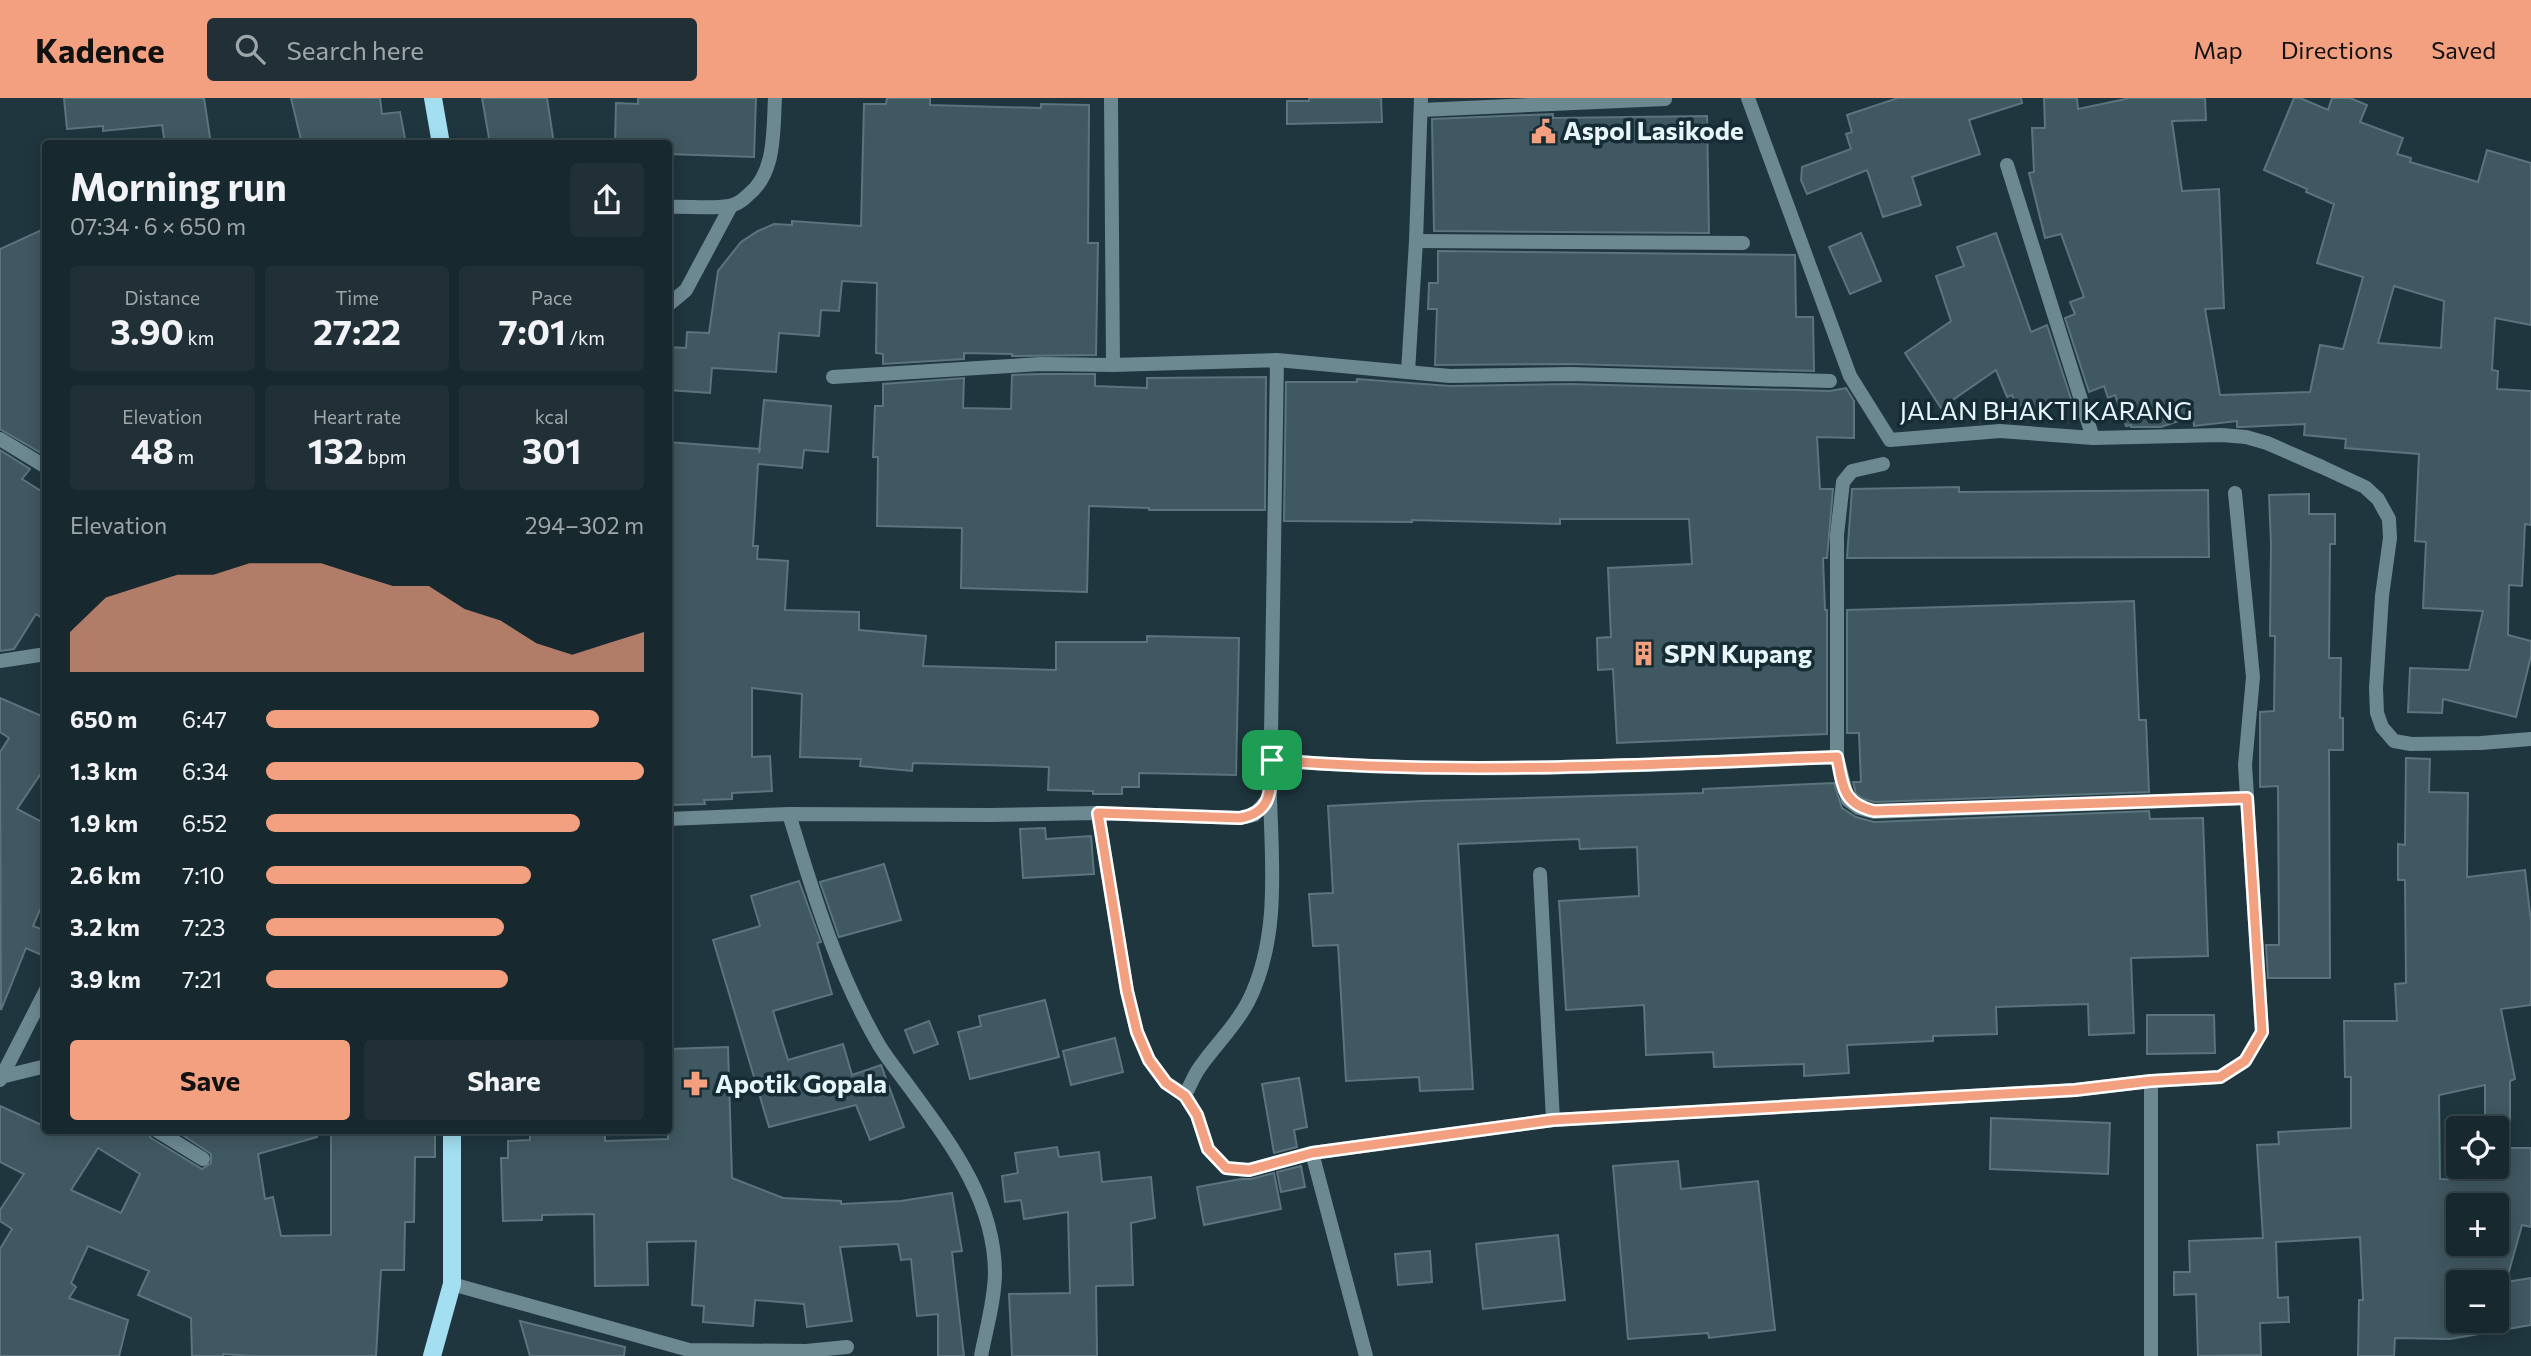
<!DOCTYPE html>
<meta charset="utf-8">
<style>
:root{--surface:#17282e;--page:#203036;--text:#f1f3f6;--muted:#9ea6aa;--line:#36444a;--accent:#f3a081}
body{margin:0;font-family:Commissioner,sans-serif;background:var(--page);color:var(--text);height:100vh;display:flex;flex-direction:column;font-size:26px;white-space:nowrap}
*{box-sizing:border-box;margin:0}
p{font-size:23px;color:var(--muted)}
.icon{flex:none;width:38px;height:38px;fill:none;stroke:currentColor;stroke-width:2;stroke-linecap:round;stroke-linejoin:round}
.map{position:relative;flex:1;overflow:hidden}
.sheet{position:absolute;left:42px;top:42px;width:630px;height:994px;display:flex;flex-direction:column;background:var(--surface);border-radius:7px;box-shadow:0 4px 18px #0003,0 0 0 2px var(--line)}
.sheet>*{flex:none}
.tools{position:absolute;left:2446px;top:1018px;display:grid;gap:14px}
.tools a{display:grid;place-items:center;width:63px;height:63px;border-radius:7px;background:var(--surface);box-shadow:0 4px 18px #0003,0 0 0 2px var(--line);font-size:35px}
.pin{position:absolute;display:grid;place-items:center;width:60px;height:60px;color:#fff;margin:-30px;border-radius:14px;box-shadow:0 4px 10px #0006}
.round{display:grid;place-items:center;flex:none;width:74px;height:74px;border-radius:7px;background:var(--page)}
.summary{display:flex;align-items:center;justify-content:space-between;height:119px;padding:0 28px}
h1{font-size:38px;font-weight:700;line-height:52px}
.figures{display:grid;grid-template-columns:repeat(3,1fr);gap:10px;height:119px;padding:7px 28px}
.figures div{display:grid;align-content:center;border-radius:7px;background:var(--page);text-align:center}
.figures b{font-size:35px;font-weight:700}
.figures small{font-size:19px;font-weight:400}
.figures p{font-size:19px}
.chart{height:196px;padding:14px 28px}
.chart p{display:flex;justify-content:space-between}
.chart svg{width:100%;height:126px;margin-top:7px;fill:var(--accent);opacity:.7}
.primary-button{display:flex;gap:14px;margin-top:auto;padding:14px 28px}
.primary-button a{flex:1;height:80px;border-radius:7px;background:var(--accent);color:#111;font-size:28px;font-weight:700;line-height:80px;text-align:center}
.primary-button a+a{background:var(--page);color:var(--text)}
ul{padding:0 28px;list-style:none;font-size:23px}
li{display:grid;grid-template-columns:112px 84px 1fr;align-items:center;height:52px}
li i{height:18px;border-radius:9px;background:var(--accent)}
header{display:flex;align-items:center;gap:42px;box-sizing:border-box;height:98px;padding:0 35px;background:var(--accent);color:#111}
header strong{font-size:33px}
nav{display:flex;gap:38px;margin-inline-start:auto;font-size:24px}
.search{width:490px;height:63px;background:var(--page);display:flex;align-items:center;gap:18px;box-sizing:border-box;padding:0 24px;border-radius:7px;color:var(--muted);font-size:26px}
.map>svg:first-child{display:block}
</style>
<header>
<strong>Kadence</strong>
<div class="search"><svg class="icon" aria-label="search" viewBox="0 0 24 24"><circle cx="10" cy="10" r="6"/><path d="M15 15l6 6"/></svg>Search here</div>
<nav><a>Map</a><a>Directions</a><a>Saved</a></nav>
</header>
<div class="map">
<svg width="2531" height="1258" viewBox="0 0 2531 1258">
<rect width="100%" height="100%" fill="#1f363e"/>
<g fill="#405861" stroke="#5b747d" stroke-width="2" fill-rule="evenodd">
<polygon points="64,0 204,0 211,46 165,46 162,27 103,33 103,28 67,31"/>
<polygon points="291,0 380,0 382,16 400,14 406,46 302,46"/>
<polygon points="482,0 547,0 554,46 490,46"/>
<polygon points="638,0 756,0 754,59 668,56 668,46 615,46 616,5 638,6"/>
<polygon points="887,0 930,0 930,7 1041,10 1041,6 1089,7 1088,145 1098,145 1096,257 1012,258 1012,256 964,255 964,261 883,266 883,256 876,255 877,185 842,183 839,213 821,212 819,238 779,235 776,274 712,270 710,295 668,292 668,249 686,250 687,234 709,235 718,173 741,144 758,133 774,126 792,127 792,123 861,128 864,6 886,6"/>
<polygon points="1309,0 1381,0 1382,24 1287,26 1287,3 1309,3"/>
<polygon points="1898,0 2021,0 2022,5 1969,22 1980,56 1912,79 1921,107 1883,119 1867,72 1807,96 1801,82 1802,69 1851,51 1846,36 1852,34 1847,17"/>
<path d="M2044,0H2077L2078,11L2130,0H2205L2206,22L2172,23L2182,93L2219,91L2224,210L2205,211L2220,297L2310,294L2320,247L2343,251L2363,179L2317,165L2334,106L2306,94L2307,91L2264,72L2294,0H2300L2328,12L2332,0H2350L2367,7L2360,24L2403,40L2397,56L2411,60L2410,64L2478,84L2487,52L2531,65V227L2495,220L2492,272L2498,273L2497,291L2531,293V427L2525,426L2522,488L2509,487L2508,537L2531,543V558L2516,619L2443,601L2442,615L2408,614L2410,570L2469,572L2483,513L2423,510L2426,444L2415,443L2419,356L2345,350L2346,341L2304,337L2305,326L2242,329H2237V323L2194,328L2193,318L2161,329H2131V327L2126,328L2115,297L2108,300L2104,288L2089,294L2065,220L2075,216L2070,204L2084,199L2061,136L2045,140L2029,75L2034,74L2032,30H2045ZM2394,188L2444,203L2441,250L2378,245Z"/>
<polygon points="1553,16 1553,20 1707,18 1709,135 1434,133 1432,21"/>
<polygon points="46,130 46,349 41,355 0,331 0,151"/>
<polygon points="1861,135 1881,183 1850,196 1829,149"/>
<polygon points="1996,135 2031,234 2047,227 2071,301 2033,315 2029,304 2017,309 2012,297 2007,299 1996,272 1941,310 1905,255 1951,223 1936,178 1964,168 1957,149"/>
<polygon points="1438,153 1795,157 1796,219 1813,219 1814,273 1571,266 1435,267 1437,211 1428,211 1429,185 1438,185"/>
<polygon points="1041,276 1095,276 1095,288 1147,290 1147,280 1266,279 1265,412 1149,412 1149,410 1089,408 1087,494 961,490 962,430 877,428 878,359 873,359 875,308 883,308 883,286 964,280 963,310 1011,311 1012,277"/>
<polygon points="1357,281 1450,288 1571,286 1830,293 1846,290 1854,303 1854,340 1817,339 1820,391 1833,391 1827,460 1823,460 1825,512 1827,512 1827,636 1617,645 1613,571 1598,572 1597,540 1611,539 1608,470 1692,466 1689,421 1560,421 1560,426 1412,422 1412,424 1284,423 1286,284 1357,284"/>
<polygon points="764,302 831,308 828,354 804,352 802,370 758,366 753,448 758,448 757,461 788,463 785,512 859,514 859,532 926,538 923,568 1056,572 1056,544 1147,544 1147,538 1239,540 1236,677 1139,675 1139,689 1122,689 1122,696 1093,696 1093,693 1048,692 1049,669 913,665 912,673 860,668 861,661 800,659 802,596 752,590 752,659 770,658 772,693 732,695 732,701 704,702 705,706 668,707 668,344 760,351 759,355"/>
<polygon points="0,352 30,371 22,381 46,396 46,523 36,516 14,551 0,553"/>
<polygon points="1959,389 1959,394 2208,392 2209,459 1847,460 1852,391"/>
<polygon points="2309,396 2309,416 2335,416 2335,446 2330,446 2329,560 2341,560 2340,620 2343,620 2343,652 2329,652 2330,880 2268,880 2266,847 2279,847 2278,688 2260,689 2260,614 2274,613 2275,538 2270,538 2271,446 2269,397"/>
<polygon points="2134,503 2139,622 2146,622 2149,694 1875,704 1863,701 1856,696 1853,684 1861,684 1859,635 1847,635 1847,512"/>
<polygon points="0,600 46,620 46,668 17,711 46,726 46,798 33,828 46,833 46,859 26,850 1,912 0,654 9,640 0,634"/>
<path d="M2406,660L2430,661L2429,694L2468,695L2467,779L2525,772L2531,824V907L2501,911L2515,981L2510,983V1050H2531V1129L2522,1127L2506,1184L2531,1180V1227L2450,1241L2395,1240L2394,1258H2358L2359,1202H2363L2360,1139L2276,1144L2278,1200L2288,1199L2289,1224L2260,1225L2261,1257L2198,1258L2196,1196L2174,1197V1174H2190L2189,1143L2263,1140L2257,1047L2279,1046L2278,1034L2351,1030V979H2345L2344,923H2397L2395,886L2406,885L2405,782H2398V746L2405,747ZM2485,987V1031H2497V1069H2485V1082L2440,1081L2439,997ZM2459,1108H2497V1146H2459ZM2459,1185H2497V1223H2459Z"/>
<polygon points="1834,685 1842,710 1856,719 1874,724 2149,713 2150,721 2203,720 2208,858 2131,860 2134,935 2089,937 2088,906 1996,909 1997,936 1933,938 1933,943 1847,947 1849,975 1804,978 1804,966 1714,969 1713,954 1646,957 1644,907 1566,912 1559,803 1639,798 1637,749 1580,751 1579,741 1458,746 1473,991 1420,993 1419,979 1346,983 1338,847 1313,848 1309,796 1333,795 1328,708 1422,703 1703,695 1703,691"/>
<polygon points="1045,730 1046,741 1091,738 1094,776 1023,780 1020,731"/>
<polygon points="884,766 901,822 839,839 820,784"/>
<polygon points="799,783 821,844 817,845 832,896 773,913 788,962 843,946 852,977 881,967 904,1029 870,1042 856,1007 769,1029 713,842 760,828 751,798"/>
<polygon points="1045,902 1059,959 970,981 958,934 981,928 979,918"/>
<polygon points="2147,917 2214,917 2215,955 2147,956"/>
<polygon points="929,923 938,946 914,955 905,932"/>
<polygon points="1115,940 1123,974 1071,987 1063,953"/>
<polygon points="728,949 732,1080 783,1100 841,1103 841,1106 901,1103 952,1095 962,1153 952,1154 964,1258 938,1258 938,1216 917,1218 911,1161 901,1162 898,1146 840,1149 852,1223 807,1229 804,1206 755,1202 753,1228 703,1224 704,1208 692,1207 696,1143 647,1144 648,1187 595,1188 594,1116 542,1117 542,1122 503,1123 501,1060 508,1060 508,1043 530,1042 530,1032 605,1032 605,1043 668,1041 668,951"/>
<polygon points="1299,980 1307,1029 1294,1032 1297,1049 1274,1055 1262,986"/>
<path d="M0,1008L46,1029V1032H146L151,1040L202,1071L211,1065V1056L175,1032H316L317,1039L258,1056L265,1101L273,1099L281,1138L331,1137V1032H435V1059H415L414,1124H405L404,1172H381L376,1258H253L223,1256V1258H192L191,1220L138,1197L149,1173L88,1148L71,1185L76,1189L69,1200L128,1222L119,1258H0V1151L12,1131L0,1123V1112L24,1076L0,1064ZM98,1050L140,1076L121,1115L71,1092Z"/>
<polygon points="1991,1020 2110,1025 2108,1076 1990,1071"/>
<polygon points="1057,1049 1059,1059 1099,1054 1102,1084 1151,1079 1155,1120 1131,1125 1133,1187 1096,1188 1097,1258 1012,1258 1009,1196 1070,1195 1068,1114 1024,1121 1021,1102 1005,1104 1002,1078 1018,1075 1015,1055"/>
<polygon points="1678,1063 1681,1091 1758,1083 1775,1232 1709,1240 1708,1235 1628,1241 1613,1068"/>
<polygon points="1301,1068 1305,1089 1281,1094 1277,1074"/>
<polygon points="1274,1075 1281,1111 1204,1127 1197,1089 1241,1081 1251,1081"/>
<polygon points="1558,1137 1565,1202 1483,1211 1476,1146"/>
<polygon points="1430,1153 1432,1184 1398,1187 1395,1156"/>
<polygon points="520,1223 625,1249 624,1258 530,1258"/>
</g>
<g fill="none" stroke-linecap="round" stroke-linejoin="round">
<polyline stroke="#6c8891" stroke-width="14" points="1540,776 1553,1022"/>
<g stroke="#6c8891" stroke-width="14">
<polyline points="1748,0 1850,278 1890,342 2000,333 2093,340 2222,337 2246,339 2267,345 2322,369 2365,389 2378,401 2389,421 2390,440 2382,498 2376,590 2377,615 2382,629 2394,643 2411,646 2481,645 2531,641"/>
<polyline points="1421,12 1665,1"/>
<polyline points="2007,67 2093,340"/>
<path d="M668,109C688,108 710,111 729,108C736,107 743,102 748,97C776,75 773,33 775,0"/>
<polyline points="1416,143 1743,145"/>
<polyline points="668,207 686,192 731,108"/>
<polyline points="1277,262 1450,278 1571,276 1830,283"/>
<polyline points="1408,274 1416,143 1421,0"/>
<polyline points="833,279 1041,266 1113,267"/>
<polyline points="0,341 46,369"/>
<polyline points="1883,366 1852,373 1843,384 1837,437 1837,659 1848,702 1859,710 1874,714 2247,700"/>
<polyline points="0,563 46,556"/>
<path d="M1272,662C1460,678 1649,667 1837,659"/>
<polyline points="1098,715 1127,893 1137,934 1149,962 1166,985 1185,997 1197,1017 1208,1051 1226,1070 1249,1072 1312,1055 1553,1022 2075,992 2151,983 2220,979 2245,963 2262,934 2245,667 2253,579 2235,395"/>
<path d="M789,716C813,795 837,875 879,947C888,962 900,976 910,990C951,1046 994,1102 995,1174C995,1201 986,1232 981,1258"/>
<polyline points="668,721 789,716 990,717 1098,715 1240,720 1254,717 1270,699 1277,262 1113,267 1111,0"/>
<polyline points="1,979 46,968"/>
<polyline points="0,982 46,892"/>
<polyline points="2151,983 2151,1258"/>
<path d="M1185,997C1190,988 1194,977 1200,969C1215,947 1235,929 1248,904C1280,841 1272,767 1270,699"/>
<polyline points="156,1032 203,1061"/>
<polyline points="1312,1055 1366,1258"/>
<polyline points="452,1186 689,1252 806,1253 847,1249"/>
</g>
<g stroke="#a3def1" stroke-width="18">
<polyline points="433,0 441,46"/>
<polyline points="432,1258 452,1186 452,1032"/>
</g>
</g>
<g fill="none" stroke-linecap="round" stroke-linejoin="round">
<defs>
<path id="route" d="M1837,659C1843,687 1842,706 1874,713L2247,700L2262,934L2245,963L2220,979L2151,983L2075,992L1553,1022L1312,1055L1249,1072L1226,1070L1208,1051L1197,1017L1185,998L1166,985L1149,962L1137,934L1127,893L1098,715L1240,720C1274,714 1270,690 1272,662C1460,678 1649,666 1837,659Z"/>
</defs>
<use href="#route" stroke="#fff" stroke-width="14"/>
<use href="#route" stroke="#f3a081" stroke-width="9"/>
</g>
<defs>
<symbol id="civic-bare" viewBox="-9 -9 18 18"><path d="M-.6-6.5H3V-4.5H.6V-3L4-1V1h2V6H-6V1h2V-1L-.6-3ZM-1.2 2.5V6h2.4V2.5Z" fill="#f3a081" stroke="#152c34" stroke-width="2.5" paint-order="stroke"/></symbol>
<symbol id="building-bare" viewBox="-9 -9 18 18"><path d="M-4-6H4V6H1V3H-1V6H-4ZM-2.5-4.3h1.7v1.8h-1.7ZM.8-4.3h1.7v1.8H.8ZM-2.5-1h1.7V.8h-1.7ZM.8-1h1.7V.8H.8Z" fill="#f3a081" stroke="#152c34" stroke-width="2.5" paint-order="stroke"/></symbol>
<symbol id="pharmacy-bare" viewBox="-9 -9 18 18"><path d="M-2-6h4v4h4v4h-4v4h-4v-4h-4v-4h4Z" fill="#f3a081" stroke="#152c34" stroke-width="2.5" paint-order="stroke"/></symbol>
</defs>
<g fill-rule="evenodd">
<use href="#civic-bare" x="1526" y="16" width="35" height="35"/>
<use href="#building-bare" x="1626" y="538" width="35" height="35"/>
<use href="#pharmacy-bare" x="678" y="968" width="35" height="35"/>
</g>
<g text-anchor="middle" stroke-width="7" stroke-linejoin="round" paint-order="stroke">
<g font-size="26" font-weight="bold" fill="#e8f6fb" stroke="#152c34" text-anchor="start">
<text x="1563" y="42">Aspol Lasikode</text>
<text x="1664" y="565">SPN Kupang</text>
<text x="715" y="995">Apotik Gopala</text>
</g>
<g font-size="26" fill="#e8f6fb" stroke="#152c34">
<text x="2046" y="322">JALAN BHAKTI KARANG</text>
</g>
</g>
</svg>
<div class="tools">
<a><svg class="icon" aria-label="locate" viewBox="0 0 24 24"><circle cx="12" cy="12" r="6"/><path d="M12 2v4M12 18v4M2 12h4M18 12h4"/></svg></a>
<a>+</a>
<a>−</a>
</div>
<div class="pin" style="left:1272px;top:662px;background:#1e9e55"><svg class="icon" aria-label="arrive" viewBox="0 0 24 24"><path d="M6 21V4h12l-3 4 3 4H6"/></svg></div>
<section class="sheet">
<div class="summary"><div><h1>Morning run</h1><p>07:34 · 6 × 650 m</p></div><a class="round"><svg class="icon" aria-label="share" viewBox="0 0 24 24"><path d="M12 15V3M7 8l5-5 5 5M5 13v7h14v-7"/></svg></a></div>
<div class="figures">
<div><p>Distance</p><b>3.90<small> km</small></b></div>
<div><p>Time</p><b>27:22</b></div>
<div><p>Pace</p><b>7:01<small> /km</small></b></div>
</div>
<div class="figures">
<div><p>Elevation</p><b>48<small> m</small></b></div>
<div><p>Heart rate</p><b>132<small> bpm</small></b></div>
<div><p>kcal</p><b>301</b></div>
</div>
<div class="chart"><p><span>Elevation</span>294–302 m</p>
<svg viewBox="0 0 160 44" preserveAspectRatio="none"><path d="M0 44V30L10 18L20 14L30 10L40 10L50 6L60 6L70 6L80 10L90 14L100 14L110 22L120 26L130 34L140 38L150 34L160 30V44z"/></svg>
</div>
<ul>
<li><b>650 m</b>6:47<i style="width:88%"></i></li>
<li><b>1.3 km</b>6:34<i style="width:100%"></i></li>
<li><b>1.9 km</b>6:52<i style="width:83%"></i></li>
<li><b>2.6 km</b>7:10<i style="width:70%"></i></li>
<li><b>3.2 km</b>7:23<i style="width:63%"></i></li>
<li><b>3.9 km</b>7:21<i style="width:64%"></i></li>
</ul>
<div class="primary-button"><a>Save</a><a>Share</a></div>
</section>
</div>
